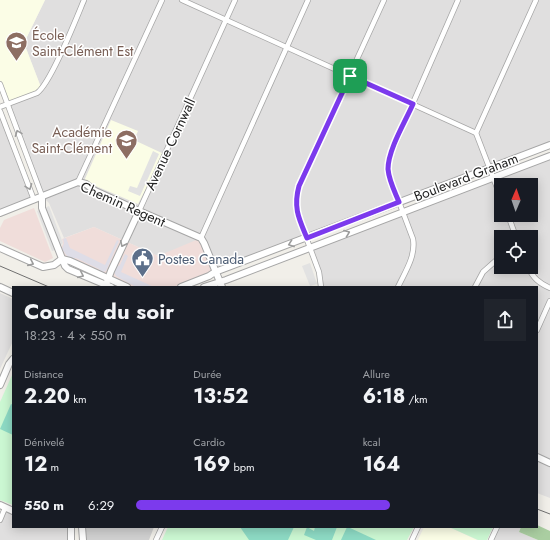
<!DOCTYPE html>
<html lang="fr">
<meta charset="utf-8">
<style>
:root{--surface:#171b24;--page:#20242c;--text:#f1f3f6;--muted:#9ea1a6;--accent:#7c3aed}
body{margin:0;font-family:Jost,sans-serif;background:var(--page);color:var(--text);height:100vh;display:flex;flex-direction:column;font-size:15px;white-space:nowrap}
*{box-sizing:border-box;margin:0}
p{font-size:13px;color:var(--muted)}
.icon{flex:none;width:22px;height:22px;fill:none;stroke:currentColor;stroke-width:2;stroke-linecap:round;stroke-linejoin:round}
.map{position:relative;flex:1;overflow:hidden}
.panel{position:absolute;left:12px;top:286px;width:526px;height:242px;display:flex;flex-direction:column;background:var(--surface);border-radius:0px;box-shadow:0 2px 10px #0003}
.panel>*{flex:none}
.needle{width:26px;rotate:2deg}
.fabs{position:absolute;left:494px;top:178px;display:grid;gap:8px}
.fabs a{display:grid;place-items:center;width:44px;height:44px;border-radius:0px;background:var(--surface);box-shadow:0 2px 10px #0003;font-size:20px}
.pin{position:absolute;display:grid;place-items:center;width:34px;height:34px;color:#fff;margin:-17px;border-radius:8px;box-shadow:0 2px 6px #0006}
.round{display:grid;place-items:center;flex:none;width:42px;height:42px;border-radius:0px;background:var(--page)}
.head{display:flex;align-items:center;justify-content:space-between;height:68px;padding:0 12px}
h1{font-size:22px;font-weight:700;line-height:30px}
.figures{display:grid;grid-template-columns:repeat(3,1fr);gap:6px;height:68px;padding:4px 12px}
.figures div{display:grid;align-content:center}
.figures b{font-size:20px;font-weight:700}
.figures small{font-size:11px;font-weight:400}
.figures p{font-size:11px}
ul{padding:0 12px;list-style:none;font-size:13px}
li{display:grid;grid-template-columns:64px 48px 1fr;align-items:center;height:30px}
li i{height:10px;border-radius:5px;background:var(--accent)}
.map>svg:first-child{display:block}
</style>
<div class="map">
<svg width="550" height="540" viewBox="0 0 550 540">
<rect width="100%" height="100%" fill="#f1efe9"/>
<g fill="#e0dfdf" fill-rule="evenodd">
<polygon points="45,0 550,0 550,145 215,272 158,256 94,227 64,238 49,203 42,196 7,105 42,90 24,43"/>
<polygon points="0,111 34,200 0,213"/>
<path d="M550,156V498L537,493V287H321V282L310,247ZM501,185H531V215H501ZM501,237H531V267H501Z"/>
<polygon points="0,293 13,299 13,341 0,369"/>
<polygon points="0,511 13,514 13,527 69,527 70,540 0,540"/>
<polygon points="497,527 521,527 519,532 538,540 491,540"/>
</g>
<g fill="#f0ddda">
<polygon points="34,208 53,258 45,262 0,241 0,228 4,220"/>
<polygon points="94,227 158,256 201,238 215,272 177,287 130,287 66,258 63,253 61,249 63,243 62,239"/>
</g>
<g fill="#fbfde6">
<polygon points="0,0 45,0 24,43 42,90 7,105 0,84"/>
<polygon points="111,120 138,131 134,140 164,154 138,204 84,181"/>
<polygon points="424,527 449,527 477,540 418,540"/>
</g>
<polygon fill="#d0d0d0" points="85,527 154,527 149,540 83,540"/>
<polygon fill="#aacea1" points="537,525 550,531 550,540 538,540 519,532 521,527 537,527"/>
<g fill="#cbf7d2">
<polygon points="13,373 13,505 0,500 0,402"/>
<polygon points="168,527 414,527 407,540 162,540"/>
<polygon points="449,527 493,527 487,540 478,540"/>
</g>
<g fill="#8ddac4">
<polygon points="11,404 13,405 13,435 0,429"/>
<polygon points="240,527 294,527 288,540 249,540"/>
<polygon points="307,527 314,531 315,527 337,527 332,540 316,540 304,535"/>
<polygon points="347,527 348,527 376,540 341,540"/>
</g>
<g fill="#e2e2e2">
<polygon points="153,151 159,154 140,196 128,191 130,186 137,188"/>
<polygon points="49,206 63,243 56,250 52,251 37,211"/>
<polygon points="310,263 317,284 310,286 302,266"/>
</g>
<g fill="#dedde7">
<polygon points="66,238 70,248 105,265 117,240 119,241 106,271 103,272 101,272 99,269 76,258 71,259 67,256 62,249 64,243 63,239"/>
<polygon points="125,254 128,256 121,272 154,287 136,287 116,276 114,272 116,267 120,265"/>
</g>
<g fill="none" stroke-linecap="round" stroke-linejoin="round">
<defs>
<g id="minor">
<polyline points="182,0 476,133"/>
<polyline points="0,84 42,196"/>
<path d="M0,107L37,93C51,83 76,19 84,0"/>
<polyline points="0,111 34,200"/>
<polyline points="78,182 162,0"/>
<polyline points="501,198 476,133 536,0"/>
<polyline points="139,211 235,0"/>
<polyline points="508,215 516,237"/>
<polyline points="201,238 308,0"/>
<path d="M528,267C533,278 539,283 550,288"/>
<path d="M321,287L319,272L297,213C295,204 296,196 299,186L384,0"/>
<path d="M398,287C405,272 416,256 413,239L390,178L388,169L389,158L458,0"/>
<polyline points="475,287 483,272 501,256"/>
<polyline points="537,330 550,301"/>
<polyline points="0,520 5,508"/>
<polyline points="156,540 162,527"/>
<polyline points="412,540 418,527"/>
<polyline points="491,540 497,527"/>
</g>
<g id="tertiary">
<polyline points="42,196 42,208 65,266 68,269 111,287"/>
<polyline points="0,213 78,182 86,184 95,191 139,211 201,238 204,243 222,287"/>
<polyline points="0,248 43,267 54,265 62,259"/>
<polyline points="62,259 70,261 127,287"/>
<polyline points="0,287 13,293"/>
<polyline points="105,287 111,271 139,211"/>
<polyline points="181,287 209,276 215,272 550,145"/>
<polyline points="204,287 226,280 550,156"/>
<polyline points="0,385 9,364 13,359"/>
<polyline points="537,457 550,463"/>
<polyline points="0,505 13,511"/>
<polyline points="71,527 71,540"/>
<polyline points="82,527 83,540"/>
</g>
</defs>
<use href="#minor" stroke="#a6a6a6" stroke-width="6"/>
<use href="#tertiary" stroke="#a6a6a6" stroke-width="8"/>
<use href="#minor" stroke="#fff" stroke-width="4.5"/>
<use href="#tertiary" stroke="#fff" stroke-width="6"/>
<g stroke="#707070" stroke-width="1">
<polyline points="0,266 49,287"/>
<polyline points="537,509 550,514"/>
</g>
</g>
<defs><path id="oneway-chevron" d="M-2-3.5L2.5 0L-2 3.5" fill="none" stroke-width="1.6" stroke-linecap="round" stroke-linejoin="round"/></defs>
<g stroke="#9c9c9c">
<use href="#oneway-chevron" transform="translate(18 133) rotate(-111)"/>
<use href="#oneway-chevron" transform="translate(29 187) rotate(69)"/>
<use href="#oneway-chevron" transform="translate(347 233) rotate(-21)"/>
<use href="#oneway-chevron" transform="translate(123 244) rotate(115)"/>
<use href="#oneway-chevron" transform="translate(291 244) rotate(160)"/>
<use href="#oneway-chevron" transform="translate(31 263) rotate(24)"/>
<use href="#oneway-chevron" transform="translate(81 275) rotate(24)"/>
</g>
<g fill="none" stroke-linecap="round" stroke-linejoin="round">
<defs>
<path id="route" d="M350,76L413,104C405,122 388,150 388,169C389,181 395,192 399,202L307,238C299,219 293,208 299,186Z"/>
</defs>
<use href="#route" stroke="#fff" stroke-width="8"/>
<use href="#route" stroke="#7c3aed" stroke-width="5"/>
</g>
<defs>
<symbol id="school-pin" viewBox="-11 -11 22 30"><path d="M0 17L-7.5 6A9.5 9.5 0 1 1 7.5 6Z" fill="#8d6e63" stroke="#fff"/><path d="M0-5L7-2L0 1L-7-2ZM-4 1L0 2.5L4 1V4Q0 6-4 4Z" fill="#fff"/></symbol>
<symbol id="civic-pin" viewBox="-11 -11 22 30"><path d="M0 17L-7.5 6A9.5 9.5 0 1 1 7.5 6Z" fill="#5c6f8a" stroke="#fff"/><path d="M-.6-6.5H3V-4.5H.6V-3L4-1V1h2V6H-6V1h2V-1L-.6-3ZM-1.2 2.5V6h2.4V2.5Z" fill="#fff"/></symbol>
</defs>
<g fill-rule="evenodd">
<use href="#school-pin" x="4" y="30" width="25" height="34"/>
<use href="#school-pin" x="114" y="128" width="25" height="34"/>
<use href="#civic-pin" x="130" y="246" width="25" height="34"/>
</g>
<g text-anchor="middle" stroke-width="3" stroke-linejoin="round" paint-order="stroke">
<g font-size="14" fill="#785e54" stroke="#fff" text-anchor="start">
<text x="32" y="40">École<tspan x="32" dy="16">Saint-Clément Est</tspan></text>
<text x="112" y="137" text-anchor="end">Académie<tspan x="112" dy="16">Saint-Clément</tspan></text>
</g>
<g font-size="14" fill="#222" stroke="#fff">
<text transform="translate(170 144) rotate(-65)" y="5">Avenue Cornwall</text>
<text transform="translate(466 177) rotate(-21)" y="5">Boulevard Graham</text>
<text transform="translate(123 204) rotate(24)" y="5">Chemin Regent</text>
</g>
<g font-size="14" fill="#4e5e75" stroke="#fff" text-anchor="start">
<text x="158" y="264">Postes Canada</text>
</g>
</g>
</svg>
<div class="fabs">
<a><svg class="needle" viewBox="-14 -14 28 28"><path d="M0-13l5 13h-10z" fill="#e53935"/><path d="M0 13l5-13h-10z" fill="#9ea1a6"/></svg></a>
<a><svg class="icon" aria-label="locate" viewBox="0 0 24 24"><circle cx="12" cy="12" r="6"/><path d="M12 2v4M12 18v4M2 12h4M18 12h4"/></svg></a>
</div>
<div class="pin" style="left:350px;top:76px;background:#1e9e55"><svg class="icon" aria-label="arrive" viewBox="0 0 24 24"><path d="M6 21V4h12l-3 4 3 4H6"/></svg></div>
<section class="panel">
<div class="head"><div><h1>Course du soir</h1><p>18:23 · 4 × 550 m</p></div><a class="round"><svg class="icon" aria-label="share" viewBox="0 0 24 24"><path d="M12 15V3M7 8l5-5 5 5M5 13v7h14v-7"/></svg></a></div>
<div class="figures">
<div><p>Distance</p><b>2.20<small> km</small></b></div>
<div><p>Durée</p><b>13:52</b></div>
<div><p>Allure</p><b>6:18<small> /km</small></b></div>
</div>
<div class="figures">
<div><p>Dénivelé</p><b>12<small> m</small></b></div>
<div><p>Cardio</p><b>169<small> bpm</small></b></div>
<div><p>kcal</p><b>164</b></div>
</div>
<ul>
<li><b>550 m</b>6:29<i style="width:65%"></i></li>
</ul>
</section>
</div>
